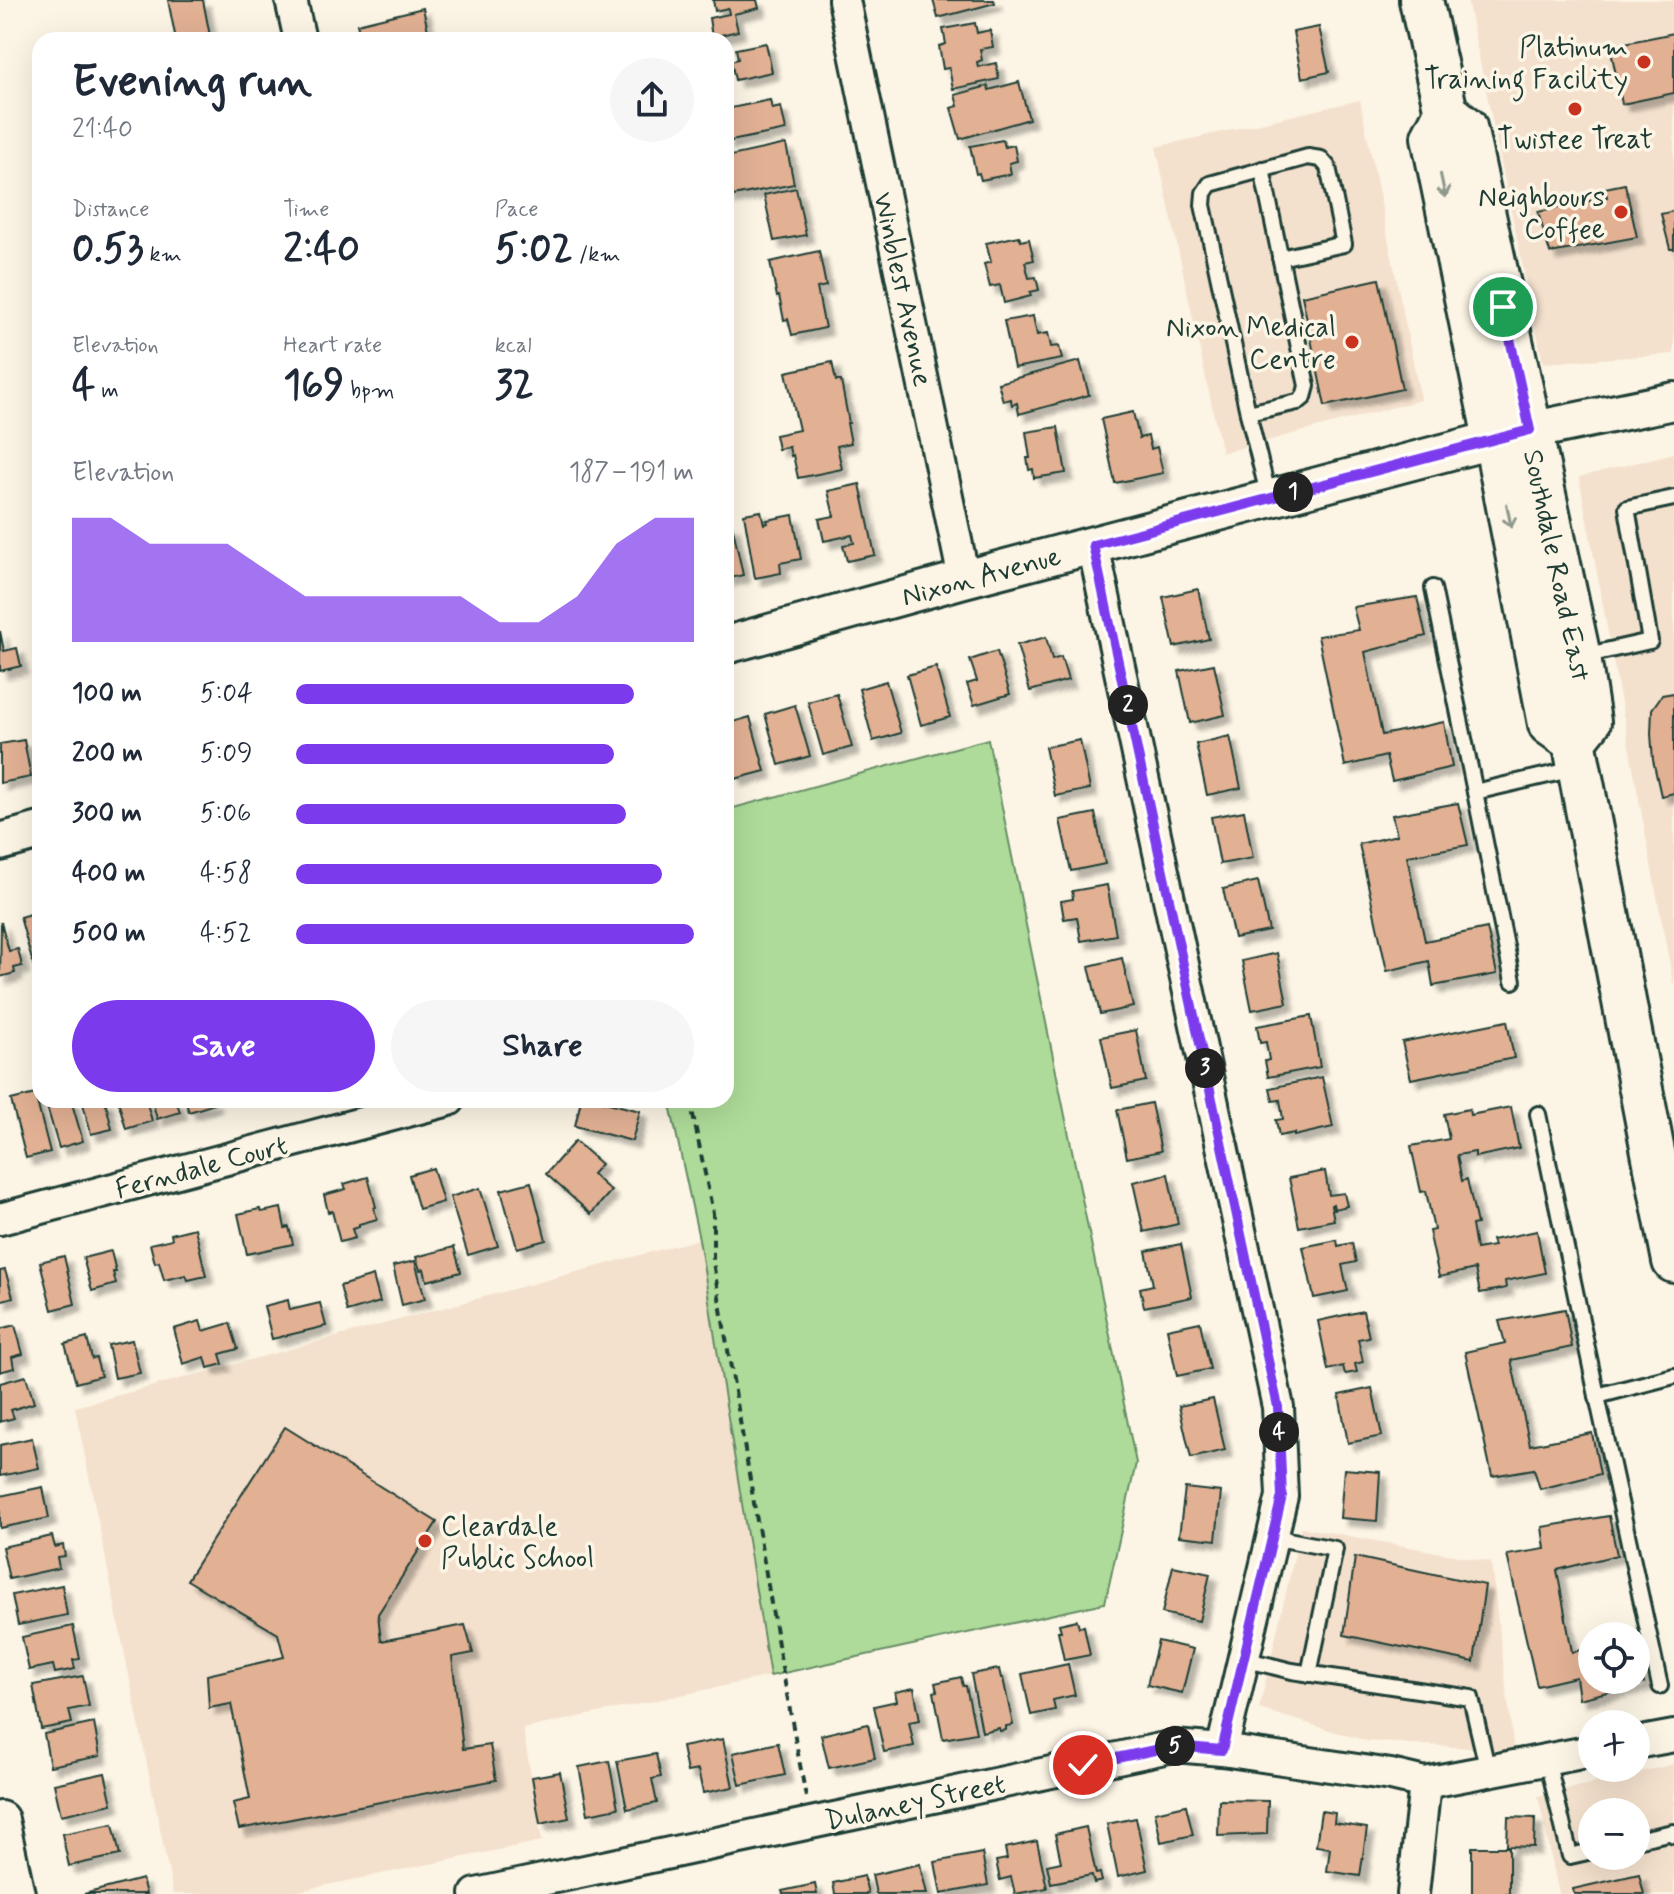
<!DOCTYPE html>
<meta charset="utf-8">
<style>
:root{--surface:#fff;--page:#f6f6f7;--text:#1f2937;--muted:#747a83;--accent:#7c3aed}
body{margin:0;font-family:Mynerve,sans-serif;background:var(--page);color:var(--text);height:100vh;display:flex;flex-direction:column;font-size:30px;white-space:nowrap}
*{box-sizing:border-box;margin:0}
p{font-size:26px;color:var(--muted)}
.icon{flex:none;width:44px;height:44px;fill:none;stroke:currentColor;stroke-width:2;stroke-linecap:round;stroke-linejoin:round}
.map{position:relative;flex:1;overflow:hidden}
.drawer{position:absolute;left:32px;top:32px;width:702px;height:1076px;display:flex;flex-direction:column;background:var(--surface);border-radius:24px;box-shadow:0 8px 32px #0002}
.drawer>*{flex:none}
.fabs{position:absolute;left:1578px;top:1622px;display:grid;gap:16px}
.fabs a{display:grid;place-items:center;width:72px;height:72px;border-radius:50%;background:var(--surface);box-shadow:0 8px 32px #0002;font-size:40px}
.pin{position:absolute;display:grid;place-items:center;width:68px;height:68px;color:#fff;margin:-34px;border:4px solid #fff;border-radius:50%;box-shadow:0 2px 8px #0007}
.km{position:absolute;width:40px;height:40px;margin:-20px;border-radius:50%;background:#222;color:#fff;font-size:22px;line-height:40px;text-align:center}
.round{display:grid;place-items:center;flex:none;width:84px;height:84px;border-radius:42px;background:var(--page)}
.head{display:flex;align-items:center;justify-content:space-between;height:136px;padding:0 40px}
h1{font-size:44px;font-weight:700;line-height:60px}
.stats{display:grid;grid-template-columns:repeat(3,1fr);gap:12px;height:136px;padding:8px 40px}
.stats div{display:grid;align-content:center}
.stats b{font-size:40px;font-weight:700}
.stats small{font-size:22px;font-weight:400}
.stats p{font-size:22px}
.chart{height:224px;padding:16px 40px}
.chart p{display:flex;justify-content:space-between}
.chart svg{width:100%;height:144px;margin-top:8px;fill:var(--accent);opacity:.7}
.button{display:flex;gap:16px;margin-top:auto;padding:16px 40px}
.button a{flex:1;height:92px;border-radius:48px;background:var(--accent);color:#fff;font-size:32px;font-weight:700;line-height:92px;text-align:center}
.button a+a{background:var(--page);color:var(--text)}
ul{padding:0 40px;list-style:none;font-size:26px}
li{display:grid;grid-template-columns:128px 96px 1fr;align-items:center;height:60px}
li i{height:20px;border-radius:10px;background:var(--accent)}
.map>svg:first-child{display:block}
</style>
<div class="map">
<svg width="1674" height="1894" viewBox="0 0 1674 1894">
<defs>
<filter id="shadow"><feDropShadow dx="7" dy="7" stdDeviation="2" flood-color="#0004"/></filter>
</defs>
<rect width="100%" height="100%" fill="#fcf5e5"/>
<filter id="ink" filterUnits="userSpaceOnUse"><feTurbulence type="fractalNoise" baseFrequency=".0125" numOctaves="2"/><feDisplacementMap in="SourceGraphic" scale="16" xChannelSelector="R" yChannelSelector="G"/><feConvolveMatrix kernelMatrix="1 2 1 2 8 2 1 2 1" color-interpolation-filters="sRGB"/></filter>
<g filter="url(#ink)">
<g fill="#f4e1cd" fill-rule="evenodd">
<polygon points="1467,0 1674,0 1674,354 1543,363"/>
<polygon points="1360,100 1421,400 1222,453 1156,147"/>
<polygon points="1674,453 1674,988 1579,477"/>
<polygon points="699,1239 770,1676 523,1729 542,1841 284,1894 173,1894 75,1407"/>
<polygon points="1301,1527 1491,1562 1514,1751 1366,1741 1259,1709"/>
<path d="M1674,1764V1894H1559L1538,1796ZM1592,1812H1636V1856H1592Z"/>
</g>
<polygon fill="#aedb99" stroke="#668c66" stroke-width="2" points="988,739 1136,1463 1105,1603 770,1676 699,1239 669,1100 726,1100 726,810"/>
<g fill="#e2b194" stroke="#1f3d34" stroke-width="2" filter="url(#shadow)">
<polygon points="168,0 203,0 210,36 187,40 176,40"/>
<polygon points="713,0 757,0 759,8 734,14 738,31 712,37 709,18 729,14 728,8 715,11"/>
<polygon points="933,0 994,0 995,3 938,18"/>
<polygon points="423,8 430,40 361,40 357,24"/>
<polygon points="975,23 977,33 990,30 993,47 980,49 982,60 977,62 978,67 996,63 999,79 953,89 949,68 943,69 939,46 946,44 943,29"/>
<polygon points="1319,27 1329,72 1302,78 1293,32"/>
<polygon points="1674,33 1674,93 1622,104 1610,46"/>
<polygon points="766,43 772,72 735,80 731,61 738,59 736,49"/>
<polygon points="1019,82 1029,119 960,139 951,108 958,106 955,95 988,86 989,90"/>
<polygon points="770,100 772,109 781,107 786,130 726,142 726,109"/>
<polygon points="1003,140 1005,147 1014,145 1017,161 1009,163 1011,174 981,180 979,173 976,174 970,146"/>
<polygon points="786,144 794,184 728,197 726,187 726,157"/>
<polygon points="1625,184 1637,237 1550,253 1538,212 1607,197 1605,188"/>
<polygon points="796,188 806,235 774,241 764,195"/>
<polygon points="1674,211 1674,249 1670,249 1661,214"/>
<polygon points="1019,236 1021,241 1029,239 1034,260 1025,262 1029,278 1036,277 1039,290 1030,292 1031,296 1004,303 1000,285 990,287 984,264 991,262 986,243"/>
<polygon points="819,251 826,286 817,288 825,328 792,335 788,319 784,320 779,296 777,297 770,262"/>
<polygon points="1379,279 1402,389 1325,406 1302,296"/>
<polygon points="1033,316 1037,335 1048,333 1051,347 1059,346 1062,359 1014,368 1004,321"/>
<polygon points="1080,361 1089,395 1019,414 1017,403 1012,405 1011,399 1003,401 998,383"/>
<polygon points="832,362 836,381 841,381 849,423 847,423 851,443 837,446 842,469 798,478 793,455 791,456 789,447 778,449 775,435 799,430 786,372"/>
<polygon points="1133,412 1139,438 1148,436 1151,449 1157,447 1163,473 1115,483 1101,419"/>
<polygon points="1058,427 1066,473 1034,478 1033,469 1029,470 1027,458 1030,458 1026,432"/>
<polygon points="860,484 875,555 847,561 843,545 854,543 852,535 824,541 819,519 834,516 828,491"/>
<polygon points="761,511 764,524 768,523 767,520 793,515 801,559 780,563 781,573 755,578 744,514"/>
<polygon points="732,524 743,575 726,579 726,525"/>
<polygon points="1198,589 1209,639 1174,647 1163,597"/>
<polygon points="1417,597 1426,636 1365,652 1382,735 1444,722 1452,767 1392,781 1386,756 1345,766 1318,636 1359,630 1353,607"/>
<polygon points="0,631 4,651 17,648 21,666 0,671"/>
<polygon points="1046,637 1052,660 1061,657 1068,680 1030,691 1017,645"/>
<polygon points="997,651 1010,694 974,705 967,684 977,681 970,660"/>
<polygon points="1214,664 1225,715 1190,723 1179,671"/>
<polygon points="936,667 950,717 921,725 907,675"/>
<polygon points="886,681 901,733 873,741 859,689"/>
<polygon points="1674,693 1674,793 1661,796 1653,760 1651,734 1652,709 1662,695"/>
<polygon points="837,694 852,747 823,755 808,702"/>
<polygon points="795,705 810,756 779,765 765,714"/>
<polygon points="750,717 765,771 735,779 726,747 726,724"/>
<polygon points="1230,736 1241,788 1207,795 1196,744"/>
<polygon points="24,740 31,777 0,783 0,744"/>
<polygon points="1080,740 1090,789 1055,796 1045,747"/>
<polygon points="1458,803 1468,845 1407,856 1425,941 1487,928 1497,974 1433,986 1429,961 1387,971 1359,844 1397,835 1392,815"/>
<polygon points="1244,811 1253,858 1220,864 1211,817"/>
<polygon points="1095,813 1105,864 1071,871 1060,820"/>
<polygon points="1258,881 1269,931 1234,938 1223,889"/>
<polygon points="1107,885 1116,935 1081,941 1077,917 1064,919 1061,901 1073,899 1072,891"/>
<polygon points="40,911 40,970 35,971 20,917"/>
<polygon points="1,922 9,951 18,949 22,966 14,968 15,973 0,977"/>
<polygon points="1277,953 1287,1003 1252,1010 1242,961"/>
<polygon points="1122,958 1133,1007 1100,1014 1089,966"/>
<polygon points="1311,1016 1320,1067 1268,1077 1265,1061 1269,1060 1266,1042 1260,1043 1257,1026"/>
<polygon points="1507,1021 1514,1058 1411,1079 1402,1042"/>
<polygon points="1136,1030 1146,1081 1112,1088 1101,1037"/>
<polygon points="1322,1077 1333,1127 1294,1136 1294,1133 1279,1136 1276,1120 1283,1119 1280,1100 1273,1101 1270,1088"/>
<polygon points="35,1094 50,1152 26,1158 11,1100"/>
<polygon points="45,1100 71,1100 83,1141 59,1148"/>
<polygon points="82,1100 105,1100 112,1129 91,1134"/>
<polygon points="118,1100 146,1100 152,1121 126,1129"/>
<polygon points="152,1100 176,1100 180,1112 157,1119"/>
<polygon points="185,1100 213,1100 215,1104 189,1112"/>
<polygon points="581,1100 597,1100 640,1111 632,1141 575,1126"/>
<polygon points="1151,1103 1161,1151 1127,1158 1117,1110"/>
<polygon points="1511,1107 1519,1148 1475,1157 1475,1152 1457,1155 1462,1181 1467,1179 1477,1224 1472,1225 1476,1249 1494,1246 1492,1240 1537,1231 1545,1273 1505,1281 1506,1288 1480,1293 1475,1269 1439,1277 1429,1231 1434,1230 1426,1191 1421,1192 1411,1146 1449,1139 1444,1114 1469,1109 1470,1115"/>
<polygon points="575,1141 601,1164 592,1174 611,1191 591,1214 546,1174"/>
<polygon points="433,1168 443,1202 419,1209 409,1175"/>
<polygon points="1325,1171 1329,1195 1344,1193 1347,1206 1334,1209 1333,1204 1331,1205 1334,1220 1299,1227 1289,1178"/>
<polygon points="1168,1174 1178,1224 1144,1232 1133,1182"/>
<polygon points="368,1177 376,1207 374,1208 377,1219 359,1224 359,1227 352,1229 355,1238 340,1242 332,1211 328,1212 324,1195 346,1189 344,1184"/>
<polygon points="531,1182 546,1240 517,1248 501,1190"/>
<polygon points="480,1188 498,1246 468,1255 450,1197"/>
<polygon points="281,1208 285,1228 289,1227 293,1244 247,1254 238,1214 260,1209 262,1212"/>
<polygon points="195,1228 206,1276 188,1280 186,1275 164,1280 159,1262 155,1263 150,1244 172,1239 171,1234"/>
<polygon points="1337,1240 1338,1246 1352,1243 1356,1262 1342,1265 1348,1291 1314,1298 1303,1247"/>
<polygon points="1181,1244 1192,1297 1144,1307 1140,1288 1153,1285 1146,1251"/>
<polygon points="454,1247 461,1272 427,1281 424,1269 420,1270 416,1257"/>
<polygon points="111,1251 116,1272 113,1272 116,1284 92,1291 83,1258"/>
<polygon points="64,1256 75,1304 52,1310 40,1262"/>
<polygon points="415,1261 425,1299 402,1305 393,1266"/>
<polygon points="5,1270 13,1297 0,1301 0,1271"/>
<polygon points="373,1276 380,1302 347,1312 340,1286"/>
<polygon points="288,1300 290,1310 320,1303 326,1326 272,1339 264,1306"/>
<polygon points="1565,1309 1572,1347 1511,1360 1530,1445 1592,1433 1600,1474 1540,1489 1534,1469 1492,1476 1465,1352 1505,1343 1499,1321"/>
<polygon points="1363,1311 1369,1337 1358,1339 1363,1362 1355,1364 1357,1372 1345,1374 1343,1366 1328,1370 1318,1321"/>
<polygon points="200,1321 203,1331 230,1323 238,1349 220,1354 223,1364 208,1368 205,1357 183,1364 174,1329"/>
<polygon points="1200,1322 1210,1369 1177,1376 1167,1329"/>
<polygon points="15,1325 23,1354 12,1357 14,1368 0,1372 0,1329"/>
<polygon points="87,1338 92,1359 96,1358 101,1376 76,1383 65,1344"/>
<polygon points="132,1340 140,1373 115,1378 108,1345"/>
<polygon points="26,1376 34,1403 11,1410 14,1418 0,1422 0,1383"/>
<polygon points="1372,1388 1382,1436 1348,1443 1339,1395"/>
<polygon points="1213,1399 1225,1450 1191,1458 1179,1406"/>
<polygon points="285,1427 437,1522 378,1614 381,1641 465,1625 473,1653 452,1657 463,1749 490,1745 496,1780 239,1829 233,1803 250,1799 231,1704 209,1708 207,1675 284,1657 278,1634 187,1580"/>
<polygon points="32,1438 39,1468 0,1476 0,1445"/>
<polygon points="1344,1469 1380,1472 1377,1521 1340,1518"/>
<polygon points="43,1487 49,1518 0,1528 0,1496"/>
<polygon points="1185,1488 1221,1492 1216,1540 1179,1536"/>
<polygon points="1609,1516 1617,1555 1557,1570 1572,1652 1592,1648 1592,1680 1636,1680 1636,1651 1644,1683 1579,1699 1576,1677 1537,1686 1507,1555 1545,1549 1542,1527"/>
<polygon points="52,1536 55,1547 63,1545 65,1556 57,1557 59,1568 9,1579 2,1547"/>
<polygon points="1355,1557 1485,1585 1474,1662 1344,1635"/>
<polygon points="1173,1566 1210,1574 1199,1621 1162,1613"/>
<polygon points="62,1585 67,1615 18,1625 12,1595"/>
<polygon points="1077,1620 1079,1627 1084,1626 1090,1655 1064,1660 1058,1631 1061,1631 1059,1624"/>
<polygon points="73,1626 80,1659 73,1660 75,1669 55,1673 53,1665 29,1670 22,1637"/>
<polygon points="1158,1641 1193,1649 1182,1693 1147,1685"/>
<polygon points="1068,1664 1075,1695 1053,1700 1055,1710 1031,1715 1022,1674"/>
<polygon points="999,1669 1001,1678 1003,1678 1013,1725 1006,1726 1006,1730 1000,1731 999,1728 982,1732 971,1674"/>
<polygon points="83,1676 89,1706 69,1710 72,1723 41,1729 33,1685"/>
<polygon points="961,1677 963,1686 966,1686 976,1733 943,1739 934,1692 937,1691 935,1683"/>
<polygon points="914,1688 920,1720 909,1722 914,1746 884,1752 874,1706 897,1701 895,1692"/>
<polygon points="94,1723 100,1756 50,1766 44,1734"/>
<polygon points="868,1724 875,1758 829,1768 821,1735"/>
<polygon points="723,1739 733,1787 703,1793 698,1770 687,1772 682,1747"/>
<polygon points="778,1743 785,1775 740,1785 733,1753"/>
<polygon points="656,1754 661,1777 652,1779 657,1803 627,1809 617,1761"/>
<polygon points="609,1761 618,1808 588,1814 579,1767"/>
<polygon points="560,1772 569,1818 540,1824 532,1777"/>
<polygon points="105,1773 112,1804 61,1815 54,1784"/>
<polygon points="1219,1800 1268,1801 1267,1834 1218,1836"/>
<polygon points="1186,1805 1193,1835 1161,1842 1155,1812"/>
<polygon points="1321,1811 1335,1813 1334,1823 1367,1828 1360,1876 1327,1871 1330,1848 1316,1846"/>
<polygon points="1508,1817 1535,1818 1534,1847 1507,1846"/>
<polygon points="1136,1818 1147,1870 1118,1877 1107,1824"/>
<polygon points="113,1824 120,1855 69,1866 62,1834"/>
<polygon points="1086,1827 1096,1874 1100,1873 1102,1881 1094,1883 1092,1875 1051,1883 1047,1865 1061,1862 1055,1834"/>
<polygon points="1037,1841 1047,1888 1015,1894 1011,1877 1000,1880 996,1861 1007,1859 1005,1848"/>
<rect x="1472" y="1847" width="37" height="47"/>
<polygon points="982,1853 988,1885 941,1894 935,1862"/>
<polygon points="920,1864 927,1894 876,1894 872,1875"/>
<polygon points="1639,1874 1644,1894 1574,1894 1573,1889"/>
<polygon points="864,1876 868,1894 835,1894 833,1883"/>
<polygon points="142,1879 146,1894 84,1894"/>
<polygon points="815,1884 817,1894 783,1894 782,1891"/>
</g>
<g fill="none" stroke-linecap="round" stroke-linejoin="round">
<defs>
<g id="service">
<polyline points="1248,413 1298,402 1304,397 1307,386 1262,169"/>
<polyline points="1269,498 1248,413 1203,205 1204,193 1210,184 1308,157 1321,159 1328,167 1344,244 1280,258"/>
<polyline points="1433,588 1475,792 1574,769"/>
<polyline points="1583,656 1650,641 1627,508 1674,498"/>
<polyline points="1475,792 1513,981"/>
<polyline points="1538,1114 1597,1396"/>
<polyline points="1272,1537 1335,1549 1309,1674"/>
<polyline points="1243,1659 1292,1671 1471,1698 1488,1771"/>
<polyline points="1660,1686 1597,1396 1674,1376"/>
<polyline points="1547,1760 1570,1856 1592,1851"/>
<polyline points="1636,1840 1673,1832 1674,1835"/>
</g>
<g id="minor">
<polyline points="291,0 300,40"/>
<polyline points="844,0 964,579"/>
<polyline points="1093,545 1278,1407 1282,1496 1222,1750"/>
<polyline points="0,1219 449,1100"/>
<polyline points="1636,1743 1674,1736"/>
<polyline points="476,1894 1174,1746 1222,1750 1391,1775 1425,1783 1592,1751"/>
<polyline points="1413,1894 1425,1783"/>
</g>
<g id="tertiary">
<polyline points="726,645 964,579 1515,434 1674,401"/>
<polyline points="0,842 40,831"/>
<polyline points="0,1820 16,1894"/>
</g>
<g id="secondary">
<polyline points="1421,0 1446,112 1433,137 1495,439 1550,724 1574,741 1674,1261"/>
<polyline points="1446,112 1465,127 1579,657 1589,722 1574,741"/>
</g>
</defs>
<use href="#service" stroke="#1f3d34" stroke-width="20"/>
<use href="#minor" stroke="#1f3d34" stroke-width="36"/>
<use href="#tertiary" stroke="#1f3d34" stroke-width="42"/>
<use href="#secondary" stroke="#1f3d34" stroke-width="48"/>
<polyline stroke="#1f3d34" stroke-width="4" stroke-dasharray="8 6" stroke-linecap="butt" points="690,1100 713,1213 713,1262 781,1662 806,1797"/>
<use href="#service" stroke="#fcf5e5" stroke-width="14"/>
<use href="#minor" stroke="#fcf5e5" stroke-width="30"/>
<use href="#tertiary" stroke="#fcf5e5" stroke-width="36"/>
<use href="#secondary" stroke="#fcf5e5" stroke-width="42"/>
</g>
<defs><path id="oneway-shaft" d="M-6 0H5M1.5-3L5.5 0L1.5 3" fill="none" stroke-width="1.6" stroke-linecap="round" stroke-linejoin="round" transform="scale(2)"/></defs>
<g stroke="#8e998c">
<use href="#oneway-shaft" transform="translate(1443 186) rotate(78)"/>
<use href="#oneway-shaft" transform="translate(1509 516) rotate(79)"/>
</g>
</g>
<g fill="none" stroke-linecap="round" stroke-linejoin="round" filter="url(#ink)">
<defs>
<polyline id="route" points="1083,1765 1174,1746 1222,1750 1282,1496 1278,1407 1093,545 1530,430 1503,307"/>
</defs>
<use href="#route" stroke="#fff" stroke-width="16"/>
<use href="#route" stroke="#7c3aed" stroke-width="10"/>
</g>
<g fill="#c8321e" stroke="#fcf5e5" stroke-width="3">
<circle cx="1644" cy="62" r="8"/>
<circle cx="1575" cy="109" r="8"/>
<circle cx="1621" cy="212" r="8"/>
<circle cx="1352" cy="342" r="8"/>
<circle cx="425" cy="1541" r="8"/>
</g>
<g text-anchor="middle" stroke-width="7" stroke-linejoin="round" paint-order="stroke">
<g font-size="28" fill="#1f3d34" stroke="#fcf5e5" text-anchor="end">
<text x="1628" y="56">Platinum<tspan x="1628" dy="32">Training Facility</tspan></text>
<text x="1575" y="148" text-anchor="middle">Twistee Treat</text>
<text x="1605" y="206">Neighbours<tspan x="1605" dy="32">Coffee</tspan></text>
<text x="1336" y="336">Nixon Medical<tspan x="1336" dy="32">Centre</tspan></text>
<text x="441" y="1535" text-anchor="start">Cleardale<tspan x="441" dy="32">Public School</tspan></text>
</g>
<g font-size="28" fill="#1f3d34" stroke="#fcf5e5">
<text transform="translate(904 289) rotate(78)" y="10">Winblest Avenue</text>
<text transform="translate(1558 565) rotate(78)" y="10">Southdale Road East</text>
<text transform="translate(981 575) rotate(-15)" y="10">Nixon Avenue</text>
<text transform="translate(201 1166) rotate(-15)" y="10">Ferndale Court</text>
<text transform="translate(915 1801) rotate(-12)" y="10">Dulaney Street</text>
</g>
</g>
</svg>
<div class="fabs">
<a><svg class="icon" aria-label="locate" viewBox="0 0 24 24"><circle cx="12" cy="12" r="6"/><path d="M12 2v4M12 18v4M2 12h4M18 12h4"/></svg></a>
<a>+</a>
<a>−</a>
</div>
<div class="pin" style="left:1503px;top:307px;background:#1e9e55"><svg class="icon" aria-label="arrive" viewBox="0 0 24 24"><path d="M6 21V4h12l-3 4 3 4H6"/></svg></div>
<div class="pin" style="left:1083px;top:1765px;background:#d93025"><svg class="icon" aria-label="check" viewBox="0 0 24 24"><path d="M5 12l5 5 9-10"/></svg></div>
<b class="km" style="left:1293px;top:492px">1</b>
<b class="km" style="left:1128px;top:705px">2</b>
<b class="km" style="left:1205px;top:1068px">3</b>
<b class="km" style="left:1279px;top:1432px">4</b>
<b class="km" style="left:1175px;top:1746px">5</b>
<section class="drawer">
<div class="head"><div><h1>Evening run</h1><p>21:40</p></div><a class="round"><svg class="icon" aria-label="share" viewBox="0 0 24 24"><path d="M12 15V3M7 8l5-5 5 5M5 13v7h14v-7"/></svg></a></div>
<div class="stats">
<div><p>Distance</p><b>0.53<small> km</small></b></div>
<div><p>Time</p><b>2:40</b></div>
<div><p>Pace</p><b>5:02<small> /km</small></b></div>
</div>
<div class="stats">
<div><p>Elevation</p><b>4<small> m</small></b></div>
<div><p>Heart rate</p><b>169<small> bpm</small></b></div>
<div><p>kcal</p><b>32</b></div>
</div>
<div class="chart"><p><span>Elevation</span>187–191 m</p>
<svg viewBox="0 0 160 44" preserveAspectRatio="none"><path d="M0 44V6L10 6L20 14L30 14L40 14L50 22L60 30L70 30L80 30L90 30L100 30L110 38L120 38L130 30L140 14L150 6L160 6V44z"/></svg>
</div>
<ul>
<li><b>100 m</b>5:04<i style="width:85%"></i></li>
<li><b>200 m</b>5:09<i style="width:80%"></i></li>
<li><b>300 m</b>5:06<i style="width:83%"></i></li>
<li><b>400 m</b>4:58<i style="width:92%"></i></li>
<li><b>500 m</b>4:52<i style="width:100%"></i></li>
</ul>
<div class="button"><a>Save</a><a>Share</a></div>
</section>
</div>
